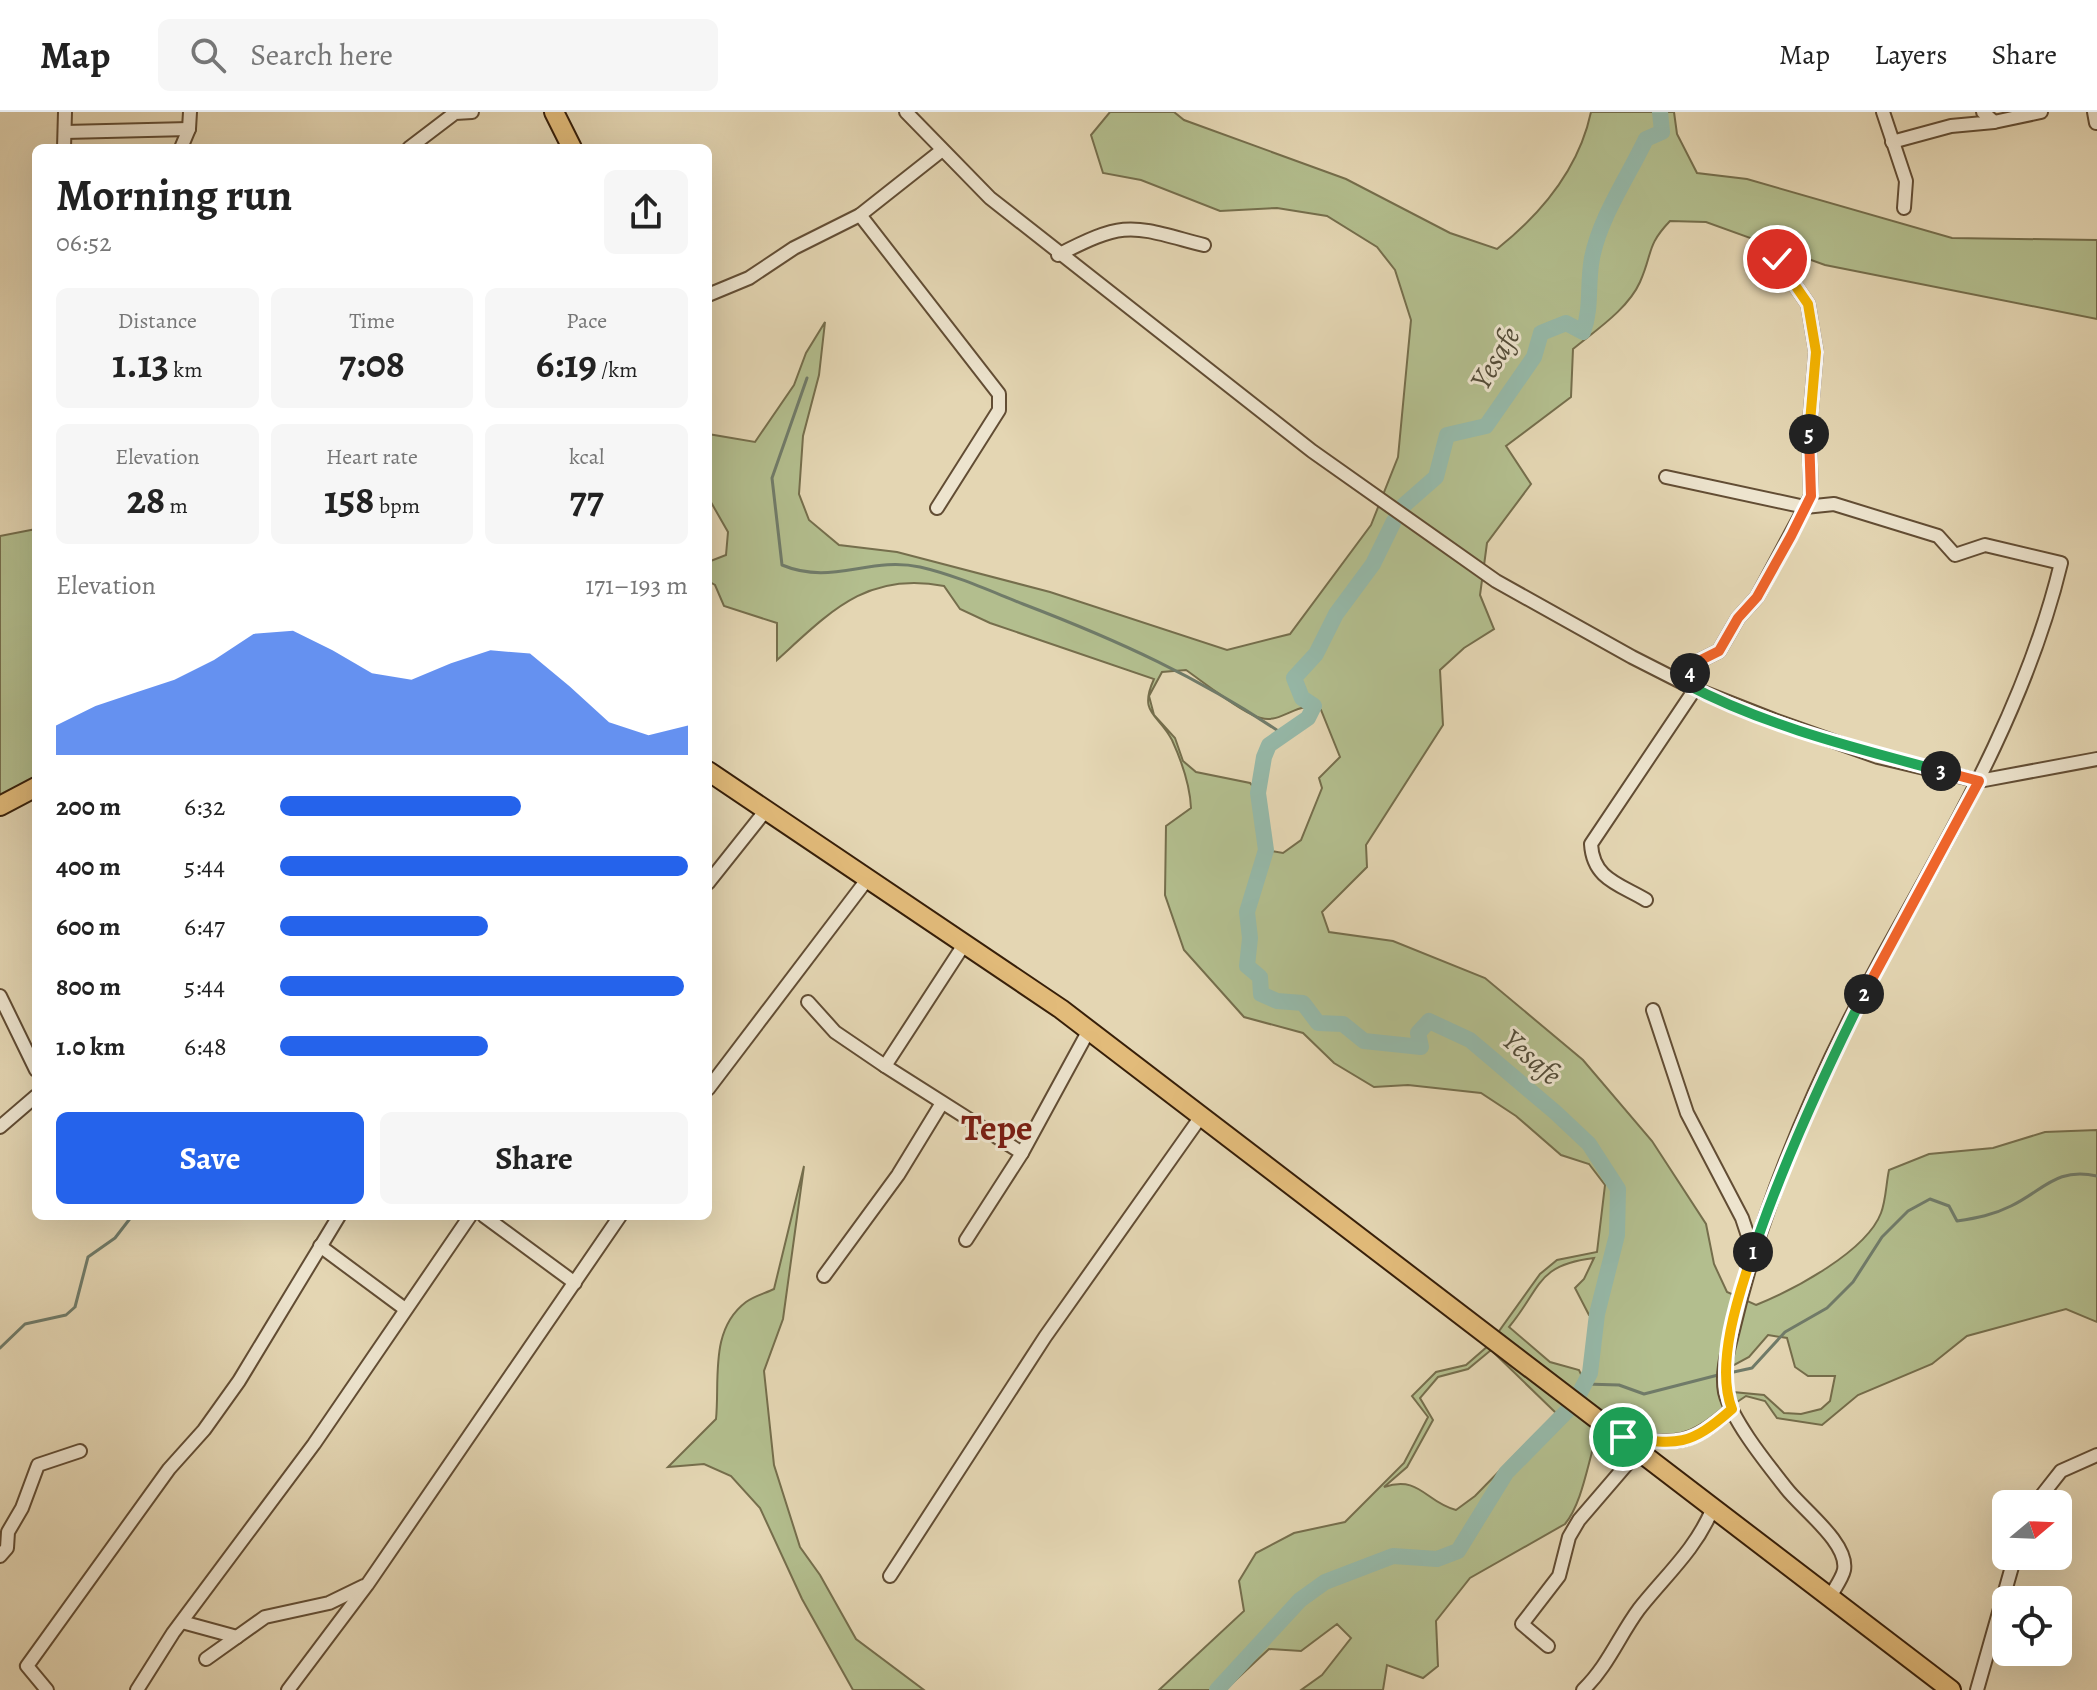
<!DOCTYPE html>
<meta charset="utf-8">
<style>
:root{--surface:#fff;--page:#f6f6f6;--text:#222;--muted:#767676;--line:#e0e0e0;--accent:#2563eb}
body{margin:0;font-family:Alegreya,serif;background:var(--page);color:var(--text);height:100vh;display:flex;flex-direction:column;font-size:30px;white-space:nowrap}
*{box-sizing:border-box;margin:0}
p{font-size:26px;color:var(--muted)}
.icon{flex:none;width:44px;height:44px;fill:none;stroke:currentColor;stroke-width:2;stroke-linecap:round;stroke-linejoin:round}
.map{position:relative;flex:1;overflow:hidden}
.drawer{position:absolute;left:32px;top:32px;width:680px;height:1076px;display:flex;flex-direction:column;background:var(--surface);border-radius:12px;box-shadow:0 8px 32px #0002}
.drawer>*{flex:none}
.needle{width:52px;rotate:71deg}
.tools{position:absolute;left:1992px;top:1378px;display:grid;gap:16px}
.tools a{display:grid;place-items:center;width:80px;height:80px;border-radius:12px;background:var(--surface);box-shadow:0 8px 32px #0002;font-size:40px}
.pin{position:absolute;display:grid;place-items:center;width:68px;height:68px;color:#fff;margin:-34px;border:4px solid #fff;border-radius:50%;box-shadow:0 2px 8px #0007}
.km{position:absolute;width:40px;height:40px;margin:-20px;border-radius:50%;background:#222;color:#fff;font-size:22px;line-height:40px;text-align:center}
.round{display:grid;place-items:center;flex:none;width:84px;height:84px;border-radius:12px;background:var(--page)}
.overview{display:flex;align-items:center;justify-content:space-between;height:136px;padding:0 24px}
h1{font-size:44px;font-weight:700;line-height:60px}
.figures{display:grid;grid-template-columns:repeat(3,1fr);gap:12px;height:136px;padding:8px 24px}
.figures div{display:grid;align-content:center;border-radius:12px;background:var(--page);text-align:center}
.figures b{font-size:40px;font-weight:700}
.figures small{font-size:22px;font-weight:400}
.figures p{font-size:22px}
.chart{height:224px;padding:16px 24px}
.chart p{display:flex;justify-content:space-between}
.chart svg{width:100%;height:144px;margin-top:8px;fill:var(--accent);opacity:.7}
.primary-button{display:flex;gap:16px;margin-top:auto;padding:16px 24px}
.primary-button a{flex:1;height:92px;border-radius:12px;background:var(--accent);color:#fff;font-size:32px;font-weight:700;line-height:92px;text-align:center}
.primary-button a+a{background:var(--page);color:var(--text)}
ul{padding:0 24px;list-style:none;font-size:26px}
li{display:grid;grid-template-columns:128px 96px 1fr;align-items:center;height:60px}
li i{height:20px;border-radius:10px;background:var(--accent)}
header{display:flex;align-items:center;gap:48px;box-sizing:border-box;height:112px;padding:0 40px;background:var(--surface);border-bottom:2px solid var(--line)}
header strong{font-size:38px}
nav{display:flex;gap:44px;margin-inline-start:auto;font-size:28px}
.search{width:560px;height:72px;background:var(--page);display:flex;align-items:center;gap:20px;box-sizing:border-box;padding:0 28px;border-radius:12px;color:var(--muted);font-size:30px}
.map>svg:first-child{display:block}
</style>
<header>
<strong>Map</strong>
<div class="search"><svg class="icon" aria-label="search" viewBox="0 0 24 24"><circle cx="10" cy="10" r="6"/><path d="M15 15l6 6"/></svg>Search here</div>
<nav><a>Map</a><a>Layers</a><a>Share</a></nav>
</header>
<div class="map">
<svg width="2097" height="1578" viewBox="0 0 2097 1578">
<rect width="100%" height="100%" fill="#e4d6b3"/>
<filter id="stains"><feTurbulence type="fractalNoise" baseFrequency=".0025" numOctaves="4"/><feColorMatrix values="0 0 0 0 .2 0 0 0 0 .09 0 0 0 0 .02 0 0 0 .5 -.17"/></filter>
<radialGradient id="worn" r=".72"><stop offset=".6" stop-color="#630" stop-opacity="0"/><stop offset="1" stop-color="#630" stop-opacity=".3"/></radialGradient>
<g fill="#b3be8e" stroke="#756e4c" stroke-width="2" fill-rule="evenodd">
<path d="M1110,0H1174L1184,8L1346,67L1450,121L1497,137C1541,102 1579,56 1591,0H1674L1677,22L1697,61L1747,67L1952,126L2097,128V207L1825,153L1706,110L1670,109C1646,134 1653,141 1640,170C1628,197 1596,218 1573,237L1571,285L1506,334L1531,372L1487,431L1480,483L1494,517L1464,536L1440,558L1443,613L1366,733L1367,755L1322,800L1329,820L1393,829L1485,866L1583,948L1652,1029L1706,1112L1714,1152L1727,1180L1756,1193C1793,1178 1866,1140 1881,1101C1886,1088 1886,1072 1889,1058L1929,1042L1993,1036L2045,1020L2097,1018V1210L2066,1197L1967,1224L1932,1252L1858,1283L1822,1313L1777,1306L1765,1289L1746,1284L1695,1318L1666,1325L1626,1313L1598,1320C1588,1348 1583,1390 1565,1412L1470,1466L1436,1509L1438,1554L1423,1566L1387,1553L1383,1578H1301L1322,1563L1351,1526L1337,1512L1301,1539L1269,1537L1225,1578H1159L1244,1499L1239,1469L1256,1441L1294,1421L1345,1410L1404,1351L1428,1305L1412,1284L1436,1260L1466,1253L1489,1233L1540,1162L1557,1148L1597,1140L1605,1073L1589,1052L1561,1043L1516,1004L1481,981L1408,973L1374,975L1334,951L1303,921L1244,905L1184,838L1165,783L1166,714L1191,696C1190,672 1182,650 1172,628C1158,601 1138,602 1154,567L990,511L960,497L944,474C867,459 830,500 777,548V511L724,494L715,473L708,469V450L726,443L728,420L708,385V322L755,330L794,273L806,241L825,210L819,263L803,324L799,382L809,408L839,433L897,440L1050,480L1227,538L1290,522L1371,413L1398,345L1411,208L1395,158L1377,135L1327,104L1277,96L1220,99L1141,68L1103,61L1091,23ZM1186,558C1202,569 1245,603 1261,606C1284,612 1299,586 1321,598L1340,645L1319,666L1322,676L1301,728L1283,741L1266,738L1258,681L1250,671L1196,660L1183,649L1175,626L1154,603L1149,584L1162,560ZM1594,1146L1584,1167L1575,1176L1589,1203H1597L1596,1234L1585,1271L1579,1258L1550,1250L1509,1215C1542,1175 1536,1153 1594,1146ZM1768,1223L1787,1226L1795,1255L1808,1264H1835L1830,1289L1821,1297L1801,1302L1784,1301L1764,1283L1733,1280L1732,1254L1749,1245ZM1491,1238L1556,1301L1475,1384L1456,1398C1425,1390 1420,1363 1384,1375L1407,1355L1433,1308L1420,1286L1438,1265L1468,1257Z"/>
<polygon points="36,417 36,683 0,703 0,424"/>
<path d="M804,1054L783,1207L764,1259L774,1353L800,1435L820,1463L856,1527L924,1578H853L802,1487L760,1396L731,1364L704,1352L668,1355L716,1307C720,1268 709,1218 746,1190C754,1184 766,1181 774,1177Z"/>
</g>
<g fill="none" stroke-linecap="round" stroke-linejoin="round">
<g stroke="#707b69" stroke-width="3">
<path d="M807,266L772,366L782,453C832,474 869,444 920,455C955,463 990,479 1023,492C1117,528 1201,566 1284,623"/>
<polyline points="0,1236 25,1212 66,1203 75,1195 88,1145 115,1126 132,1104"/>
<path d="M1729,1261L1752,1256L1785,1220L1827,1196L1853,1170L1882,1125L1908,1099L1930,1087L1949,1094L1957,1109C1977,1106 1993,1103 2011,1094C2044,1078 2056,1055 2097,1064"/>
<polyline points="1585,1272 1619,1273 1644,1282 1722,1262"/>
</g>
<g stroke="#96b9a9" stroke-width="16">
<path d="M1403,394L1436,365L1447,323L1486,314L1534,245L1541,221L1566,211L1583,220C1592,196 1587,172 1592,146C1600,105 1628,65 1646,27L1662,20L1660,0"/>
<polyline points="1217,1578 1300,1488 1325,1470 1393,1444 1437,1447 1458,1439 1506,1361 1574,1292 1590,1261 1597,1202 1617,1123 1618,1077 1589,1032 1555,1000 1470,928 1429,909 1418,921 1421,935 1364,929 1343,912 1318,911 1303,891 1277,889 1261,882 1260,865 1247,854 1250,826 1247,800 1266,738 1258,681 1264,645 1269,633 1308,606 1314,594 1302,586 1294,566 1316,542 1336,502 1373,452 1394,409"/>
</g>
<defs>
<g id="minor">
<polyline points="906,0 990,86 1312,339 1496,469 1632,545 1695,577 1774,608 1878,645 1979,669 2097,647"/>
<polyline points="1883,0 1906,69 1904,96"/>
<polyline points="2094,0 2096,11"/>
<polyline points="1994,10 2041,0"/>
<polyline points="65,20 189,17"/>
<polyline points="1892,30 1951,14 1994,10 1983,0"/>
<polyline points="64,36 65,0"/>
<polyline points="181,36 189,17 190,0"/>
<polyline points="409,36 455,1 472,0"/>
<polyline points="860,103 999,282 999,298 937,396"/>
<path d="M1058,143C1128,107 1130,114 1204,133"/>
<polyline points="708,183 749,166 794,136 860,103 941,39"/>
<path d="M1666,365L1805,395L1834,392L1938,424L1955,443L1985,433L2061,451C2027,593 1952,719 1882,846C1819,961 1764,1086 1734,1214C1729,1235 1721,1258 1725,1280C1732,1309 1768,1353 1786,1376C1801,1396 1849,1431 1844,1458C1842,1467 1834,1477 1830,1485"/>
<polyline points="1686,572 1693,552 1719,539 1738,506 1757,485 1811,384 1809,321 1816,240 1808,192 1777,147"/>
<polyline points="708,771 766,698"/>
<path d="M1646,788C1619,772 1593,767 1591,732L1695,577"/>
<polyline points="965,831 885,954 1022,1041"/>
<polyline points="0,884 36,958"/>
<polyline points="808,890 835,920 885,954"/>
<polyline points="1653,898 1687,1001 1742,1106 1753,1139"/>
<polyline points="708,977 869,765"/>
<polyline points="0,1015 36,984"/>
<polyline points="484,1104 575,1171"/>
<polyline points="966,1128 1022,1041 1089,918"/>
<polyline points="320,1134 405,1197"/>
<polyline points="824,1164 898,1063 942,991"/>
<path d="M1623,1325C1679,1333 1689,1334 1732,1297"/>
<polyline points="2035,1392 2061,1359 2097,1343"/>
<polyline points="0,1444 7,1436 8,1420 22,1396 38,1353 80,1339"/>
<polyline points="890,1464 1045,1225 1202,1003"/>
<polyline points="182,1510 237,1525"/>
<polyline points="1548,1534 1522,1512 1559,1464 1569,1425 1579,1408 1640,1337"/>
<polyline points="206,1547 265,1505 329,1491 364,1474"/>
<polyline points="47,1578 27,1554 169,1357 204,1318 239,1269 339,1104"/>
<polyline points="137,1578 173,1521 314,1332 470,1104"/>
<polyline points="288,1578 367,1473 620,1104"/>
<path d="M1583,1578C1608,1554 1619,1524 1639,1497C1666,1463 1695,1438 1712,1398"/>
<polyline points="1977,1578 2015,1444"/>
</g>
<g id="highway">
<polyline points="554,0 572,36"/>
<polyline points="708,659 1061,897 1951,1578"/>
<polyline points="0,694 36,675"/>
</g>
</defs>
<use href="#minor" stroke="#624d34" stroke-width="16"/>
<use href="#highway" stroke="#371f09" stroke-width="22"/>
<use href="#minor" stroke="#ede4ce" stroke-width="12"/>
<use href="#highway" stroke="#e2bb7a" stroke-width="18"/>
</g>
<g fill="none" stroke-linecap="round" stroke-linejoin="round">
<defs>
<path id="split-1" d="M1623,1325C1678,1333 1689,1335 1732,1297C1715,1254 1738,1184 1753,1140"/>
<path id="split-2" d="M1753,1140C1783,1051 1822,966 1864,882"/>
<polyline id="split-3" points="1864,882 1979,669 1941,659"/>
<path id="split-4" d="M1690,561L1686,572C1765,614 1856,636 1941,659"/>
<polyline id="split-5" points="1690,561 1693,552 1719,539 1738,506 1757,485 1791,424 1811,384 1809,322"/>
<polyline id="split-6" points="1777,147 1808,192 1816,240 1809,322"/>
</defs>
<use href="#split-1" stroke="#fff" stroke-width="16"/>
<use href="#split-2" stroke="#fff" stroke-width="16"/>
<use href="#split-3" stroke="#fff" stroke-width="16"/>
<use href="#split-4" stroke="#fff" stroke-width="16"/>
<use href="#split-5" stroke="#fff" stroke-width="16"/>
<use href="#split-6" stroke="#fff" stroke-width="16"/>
<use href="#split-1" stroke="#f5b400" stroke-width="10"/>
<use href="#split-2" stroke="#22a559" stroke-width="10"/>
<use href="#split-3" stroke="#f0652b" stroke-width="10"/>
<use href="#split-4" stroke="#22a559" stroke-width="10"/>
<use href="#split-5" stroke="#f0652b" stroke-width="10"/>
<use href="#split-6" stroke="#f5b400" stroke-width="10"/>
</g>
<g text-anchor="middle" stroke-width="6" stroke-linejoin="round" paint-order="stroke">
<g font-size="30" font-style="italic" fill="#544d39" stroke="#ede4ce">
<text transform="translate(1495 246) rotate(-59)" y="10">Yesafe</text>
<text transform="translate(1532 945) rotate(41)" y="10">Yesafe</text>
</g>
<g font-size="36" font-weight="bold" fill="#7a1f14" stroke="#ede4ce">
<text x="997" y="1028">Tepe</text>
</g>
</g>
<rect width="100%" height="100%" filter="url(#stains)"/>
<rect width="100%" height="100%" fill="url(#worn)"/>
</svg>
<div class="tools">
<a><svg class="needle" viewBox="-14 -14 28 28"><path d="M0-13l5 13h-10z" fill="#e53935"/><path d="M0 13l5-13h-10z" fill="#767676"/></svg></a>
<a><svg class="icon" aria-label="locate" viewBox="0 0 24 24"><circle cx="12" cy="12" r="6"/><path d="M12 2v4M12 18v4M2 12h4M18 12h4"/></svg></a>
</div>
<div class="pin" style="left:1623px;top:1325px;background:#1e9e55"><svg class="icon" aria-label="arrive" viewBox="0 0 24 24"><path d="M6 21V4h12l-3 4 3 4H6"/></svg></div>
<div class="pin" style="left:1777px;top:147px;background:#d93025"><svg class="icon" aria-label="check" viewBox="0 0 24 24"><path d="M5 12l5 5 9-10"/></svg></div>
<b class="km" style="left:1753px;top:1140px">1</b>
<b class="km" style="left:1864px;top:882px">2</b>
<b class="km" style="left:1941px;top:659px">3</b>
<b class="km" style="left:1690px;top:561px">4</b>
<b class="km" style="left:1809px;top:322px">5</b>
<section class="drawer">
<div class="overview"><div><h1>Morning run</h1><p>06:52</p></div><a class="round"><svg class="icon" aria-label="share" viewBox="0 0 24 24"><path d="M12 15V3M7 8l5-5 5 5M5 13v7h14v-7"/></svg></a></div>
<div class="figures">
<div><p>Distance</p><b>1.13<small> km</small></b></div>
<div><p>Time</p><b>7:08</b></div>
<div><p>Pace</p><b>6:19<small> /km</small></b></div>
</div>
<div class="figures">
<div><p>Elevation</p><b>28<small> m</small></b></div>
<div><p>Heart rate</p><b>158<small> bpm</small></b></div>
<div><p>kcal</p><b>77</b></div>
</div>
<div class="chart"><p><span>Elevation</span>171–193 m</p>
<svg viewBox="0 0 160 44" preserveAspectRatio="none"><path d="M0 44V35L10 29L20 25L30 21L40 15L50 7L60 6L70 12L80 19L90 21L100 16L110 12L120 13L130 23L140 34L150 38L160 35V44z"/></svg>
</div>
<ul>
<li><b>200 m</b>6:32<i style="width:59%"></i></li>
<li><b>400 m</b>5:44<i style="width:100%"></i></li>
<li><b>600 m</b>6:47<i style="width:51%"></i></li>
<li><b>800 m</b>5:44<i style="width:99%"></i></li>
<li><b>1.0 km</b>6:48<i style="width:51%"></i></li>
</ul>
<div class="primary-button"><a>Save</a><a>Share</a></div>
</section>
</div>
